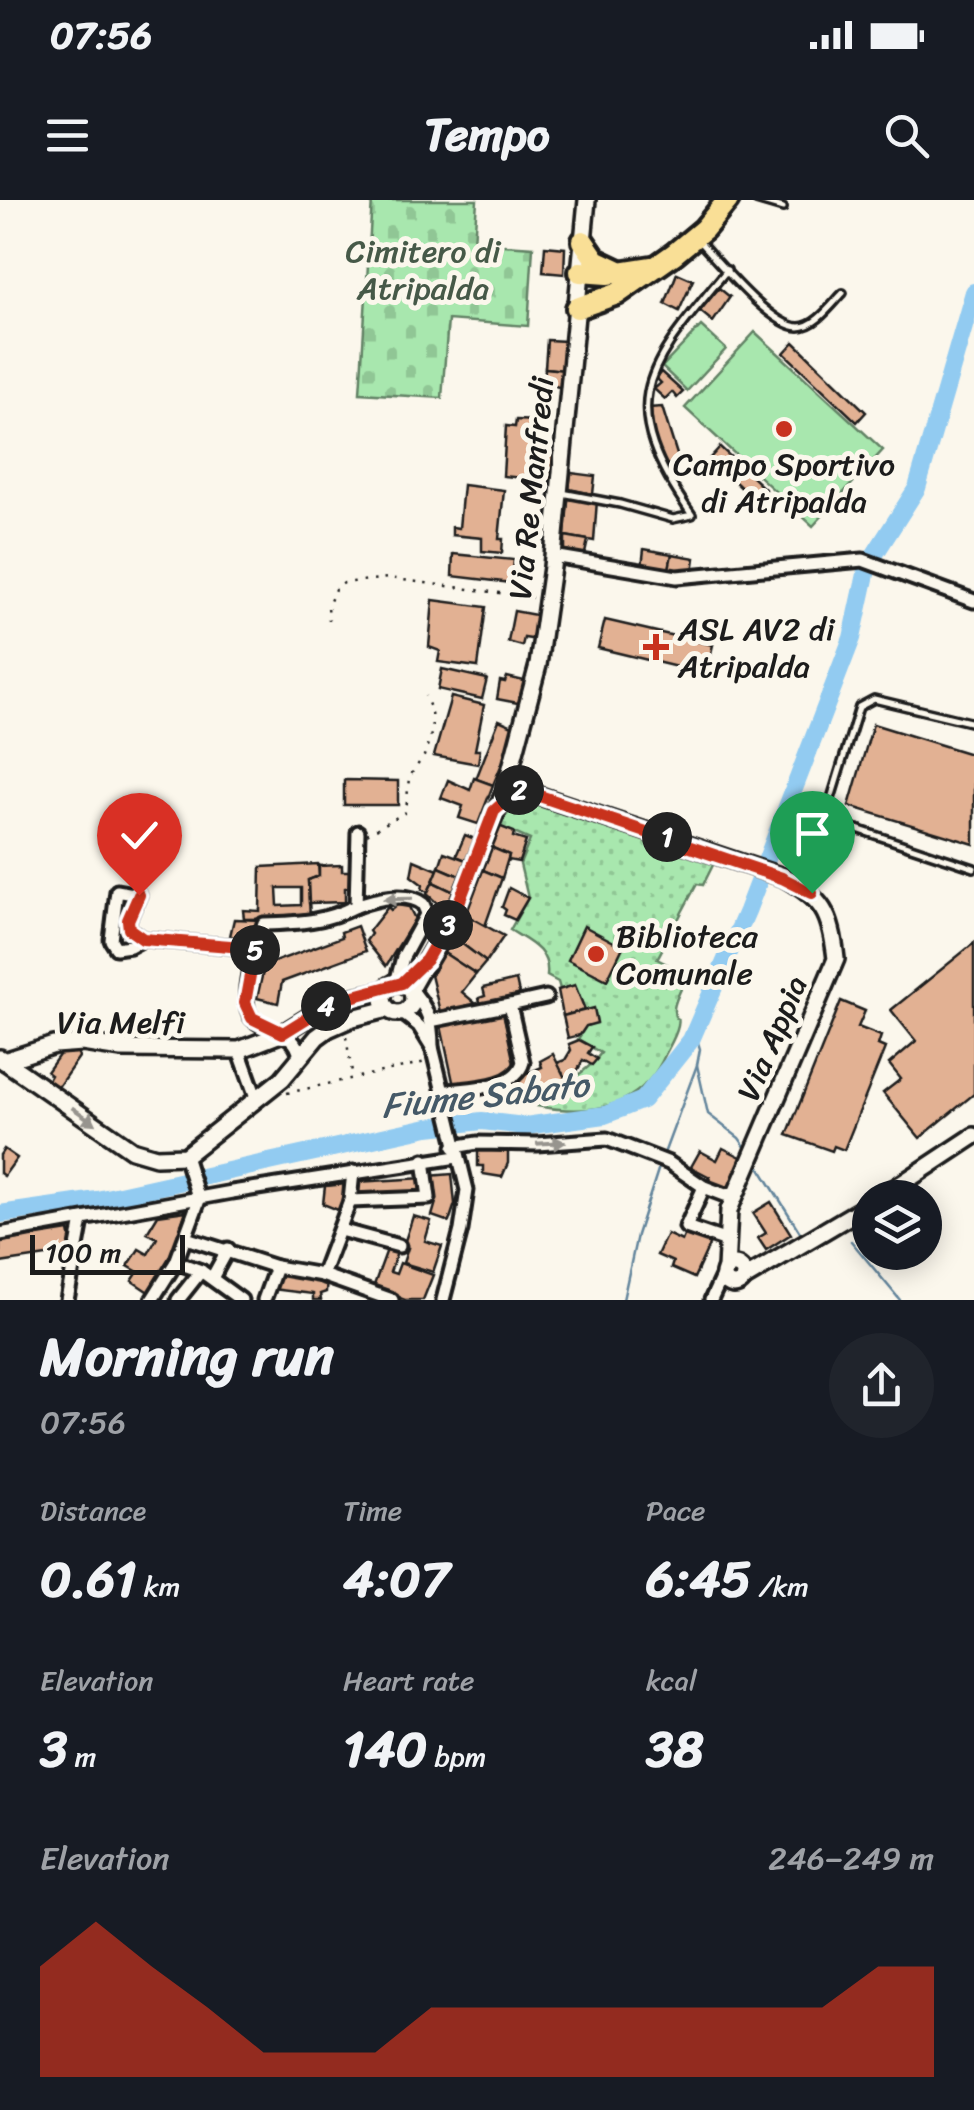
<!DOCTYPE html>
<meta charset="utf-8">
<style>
:root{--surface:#171b24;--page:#20242c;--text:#f1f3f6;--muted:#9ea1a6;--accent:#c8321e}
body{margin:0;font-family:Sriracha,sans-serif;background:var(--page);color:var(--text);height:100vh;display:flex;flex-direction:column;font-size:38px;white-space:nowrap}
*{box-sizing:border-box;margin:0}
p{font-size:32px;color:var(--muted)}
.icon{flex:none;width:55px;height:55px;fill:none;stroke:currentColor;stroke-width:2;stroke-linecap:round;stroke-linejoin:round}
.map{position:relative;height:1100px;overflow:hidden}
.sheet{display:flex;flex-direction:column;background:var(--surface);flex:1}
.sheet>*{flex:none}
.buttons{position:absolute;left:852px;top:980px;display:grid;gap:20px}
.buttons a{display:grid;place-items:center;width:90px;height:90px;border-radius:50%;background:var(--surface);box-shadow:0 5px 25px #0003;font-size:50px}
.scale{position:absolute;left:30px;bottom:25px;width:155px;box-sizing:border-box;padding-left:10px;border:5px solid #1c1c1c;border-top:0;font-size:28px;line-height:35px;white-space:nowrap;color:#1c1c1c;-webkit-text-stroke:8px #fbf7ec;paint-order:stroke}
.pin{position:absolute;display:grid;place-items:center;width:85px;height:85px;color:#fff;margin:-102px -42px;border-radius:50% 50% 50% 0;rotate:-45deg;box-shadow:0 0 10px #0007}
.pin .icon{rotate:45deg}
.km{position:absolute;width:50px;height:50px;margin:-25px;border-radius:50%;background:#222;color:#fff;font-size:28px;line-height:50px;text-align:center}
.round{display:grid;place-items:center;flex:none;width:105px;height:105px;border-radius:52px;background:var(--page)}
.headline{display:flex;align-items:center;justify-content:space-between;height:170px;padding:0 40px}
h1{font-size:55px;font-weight:700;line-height:75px}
.figures{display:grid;grid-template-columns:repeat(3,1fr);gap:15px;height:170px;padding:10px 40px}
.figures div{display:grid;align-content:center}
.figures b{font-size:50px;font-weight:700}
.figures small{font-size:28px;font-weight:400}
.figures p{font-size:28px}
.chart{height:280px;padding:20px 40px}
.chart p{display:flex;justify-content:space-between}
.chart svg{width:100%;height:180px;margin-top:10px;fill:var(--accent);opacity:.7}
.status{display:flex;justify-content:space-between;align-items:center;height:70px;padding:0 50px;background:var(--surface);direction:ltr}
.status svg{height:28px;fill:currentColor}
header{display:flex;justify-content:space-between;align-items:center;height:130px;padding:0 40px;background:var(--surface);font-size:45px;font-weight:700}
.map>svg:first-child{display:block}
</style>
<div class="status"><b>07:56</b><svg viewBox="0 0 49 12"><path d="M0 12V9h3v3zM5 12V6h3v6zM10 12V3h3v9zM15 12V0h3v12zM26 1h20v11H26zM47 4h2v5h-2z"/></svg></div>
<header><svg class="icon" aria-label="menu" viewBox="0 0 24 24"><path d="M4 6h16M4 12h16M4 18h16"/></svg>Tempo<svg class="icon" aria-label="search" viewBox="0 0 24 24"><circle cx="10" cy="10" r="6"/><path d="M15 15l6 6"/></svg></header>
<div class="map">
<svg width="974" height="1100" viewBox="0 0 974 1100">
<defs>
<pattern id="cemetery-stones" width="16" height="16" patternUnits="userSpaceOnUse" patternTransform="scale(2.5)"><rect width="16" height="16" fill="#a8e7ae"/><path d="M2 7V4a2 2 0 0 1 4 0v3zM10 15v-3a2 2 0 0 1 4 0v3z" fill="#90c695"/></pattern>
<pattern id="park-dots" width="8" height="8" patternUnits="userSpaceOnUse" patternTransform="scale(2.5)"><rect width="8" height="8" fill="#a8e7ae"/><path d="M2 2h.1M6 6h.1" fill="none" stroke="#90c695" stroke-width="1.8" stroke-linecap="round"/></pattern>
</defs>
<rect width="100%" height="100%" fill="#fbf7ec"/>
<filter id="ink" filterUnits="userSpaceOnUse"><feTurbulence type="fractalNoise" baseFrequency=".01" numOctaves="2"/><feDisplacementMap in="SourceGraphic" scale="20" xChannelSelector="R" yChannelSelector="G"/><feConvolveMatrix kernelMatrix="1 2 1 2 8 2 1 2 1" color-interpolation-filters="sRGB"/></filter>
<g filter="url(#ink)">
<polygon fill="url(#cemetery-stones)" stroke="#628265" stroke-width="2.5" points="372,0 477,0 474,43 533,47 528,126 448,120 442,198 360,193"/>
<path fill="url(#park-dots)" stroke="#628265" stroke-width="2.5" d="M520,602H537L715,661L703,685L697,684L657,759L688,775C684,784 673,801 674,811C676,825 680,812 678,826C676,836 669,847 665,855C641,909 590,916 537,906L536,895C562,885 584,876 601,853L578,839L586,826L597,822L594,809L585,810L575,786L560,789L558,782L547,776C550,750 529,742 510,730L528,698L520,664L530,640L496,625Z"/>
<g fill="#a8e7ae" stroke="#628265" stroke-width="2.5">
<polygon points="701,126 726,149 687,191 662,167"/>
<polygon points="755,132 883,250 813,326 685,208"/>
</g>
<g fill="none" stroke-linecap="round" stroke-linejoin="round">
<g stroke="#63859c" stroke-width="2.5">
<polyline points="697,865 708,914 739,938 746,948"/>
<polyline points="665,951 697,865 700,849 695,832"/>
<polyline points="757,963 801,1034"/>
<polyline points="851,1041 900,1100"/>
<polyline points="623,1100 637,1035 659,967"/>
</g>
<polyline stroke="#92cbf1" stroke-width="18" points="0,1014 97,1000 428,927 482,921 525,926 605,915 643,900 691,840 747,711 852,438 868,365 917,288 974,92"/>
</g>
<g fill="#e2b193" stroke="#1c1c1c" stroke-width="2.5" fill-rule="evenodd">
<polygon points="545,46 565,48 564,74 543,72"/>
<polygon points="677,73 693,80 679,111 665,104"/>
<polygon points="719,88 730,97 713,122 700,111"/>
<polygon points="547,140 566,141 564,170 545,168"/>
<polygon points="794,142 866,212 857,222 784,153"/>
<polygon points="545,168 564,170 562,188 544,183"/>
<polygon points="661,172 683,192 677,198 672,192 665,199 654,189 661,183 656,178"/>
<polygon points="662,207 679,261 665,266 653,239 648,208"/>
<polygon points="516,220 537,221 536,243 530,244 530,252 556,255 553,281 503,276 506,226 515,227"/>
<polygon points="720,247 766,290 756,302 710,258"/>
<polygon points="571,273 595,276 593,294 569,289"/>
<polygon points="463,285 504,290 499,339 503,339 502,353 482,351 482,338 452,335 452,327 459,328"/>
<polygon points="568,295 597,300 594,341 565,336"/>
<polygon points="565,336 588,340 584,358 565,355"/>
<polygon points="644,349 672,354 669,371 642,367"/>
<polygon points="453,354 514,360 512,383 452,376"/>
<polygon points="672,354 695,358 693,372 669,369"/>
<polygon points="433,400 486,407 478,467 438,462 440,451 429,447"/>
<polygon points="514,411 541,416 538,440 524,438 522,446 508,442"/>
<polygon points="605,420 713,445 706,474 598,448"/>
<polygon points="442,469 487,479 482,499 438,489"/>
<polygon points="507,477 528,482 523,504 497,499 500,481 505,482"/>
<polygon points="451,497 484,505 475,550 480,550 478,564 434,556"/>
<polygon points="499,520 517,528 493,585 476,579"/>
<polygon points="873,524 974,555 974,644 849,606"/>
<polygon points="474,578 493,585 478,624 459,618 463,606 441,598 448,580 470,590"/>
<polygon points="344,580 398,581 398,605 344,605"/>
<polygon points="496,625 514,632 513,637 526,641 519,662 508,660 509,655 488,646"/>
<polygon points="465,635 475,639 466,660 456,656"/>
<polygon points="488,646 509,655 502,678 483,670 489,656 486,654"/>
<polygon points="444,652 466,660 460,676 439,667"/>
<polygon points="414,660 438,670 428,692 422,689 423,685 411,676"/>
<path d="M318,664L319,676L308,680L310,718L244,719L243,710L260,711L261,667ZM277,688H301V705L278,706Z"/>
<polygon points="342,665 342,671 349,671 350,687 345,688 345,702 309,703 308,680 319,676 319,666"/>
<polygon points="439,667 460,676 454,692 433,682"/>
<polygon points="483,670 502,678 485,726 466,715"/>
<polygon points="433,682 454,692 448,707 438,704 427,694"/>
<polygon points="509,688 528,698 515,720 504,715 506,710 502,707"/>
<polygon points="397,705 409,707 415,719 386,766 366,741 371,734 369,731 388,707 391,710"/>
<polygon points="466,715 504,736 486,762 453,737"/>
<polygon points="234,719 260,720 255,742 230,736"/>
<polygon points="357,726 366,751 282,782 278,803 257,798 263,772 271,763 342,737 341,732"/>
<polygon points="584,726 623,747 607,780 568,760"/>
<polygon points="453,737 486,762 476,774 444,753"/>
<polygon points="974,743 974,894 920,938 883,893 901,879 889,864 916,841 891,810"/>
<polygon points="444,753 476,774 462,792 481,808 441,816 431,775"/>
<polygon points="516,780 520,798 481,808 479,798 485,796 483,788"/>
<polygon points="575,785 585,810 563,816 558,790"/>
<polygon points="841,801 865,811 858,827 881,836 878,845 885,848 844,950 834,946 832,951 787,935"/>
<polygon points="594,808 597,823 586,826 580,835 568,838 563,816"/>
<polygon points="503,812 516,873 454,886 441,826"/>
<polygon points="579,840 592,847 588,853 597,859 592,865 583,860 574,877 566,880 557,863 565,860 571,850 569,844"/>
<polygon points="64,848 77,849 79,857 58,887 48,880 51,875 47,872"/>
<polygon points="553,854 566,880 533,893 531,888 524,891 516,878 542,867 540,861"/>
<polygon points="478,947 508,947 508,963 502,977 483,974 483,966 478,966"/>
<polygon points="723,948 745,959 728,992 708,982 710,977 691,967 700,951 717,960"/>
<polygon points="4,949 17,958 4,976 0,973 0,955"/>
<polygon points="452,974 455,1004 449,1022 432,1016 437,999 430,997 429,976"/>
<polygon points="424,978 425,996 357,1000 356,982"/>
<polygon points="347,984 343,1012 323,1004 325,986"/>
<polygon points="771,1002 791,1034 766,1050 758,1038 766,1033 753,1013"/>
<polygon points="186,1011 171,1058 150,1093 132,1081 138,1072 128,1066 139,1049 148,1054 157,1038 147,1033 158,1015"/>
<polygon points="413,1016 431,1021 425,1041 442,1046 433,1072 403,1063 408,1048 403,1047"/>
<polygon points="69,1031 73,1052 0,1063 0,1042"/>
<polygon points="686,1031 710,1043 694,1078 671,1068 673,1062 657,1055 667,1034 682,1041"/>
<polygon points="389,1044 399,1047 390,1072 396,1074 400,1063 433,1075 423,1100 405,1100 373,1088"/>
<polygon points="279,1071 327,1078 326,1092 320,1094 321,1100 313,1100 313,1094 272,1089"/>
</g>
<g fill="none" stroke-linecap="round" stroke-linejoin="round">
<defs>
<g id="lane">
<polyline points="756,0 783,8"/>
<path d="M697,39C717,60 771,127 799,127C816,127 832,104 843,93"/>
<path d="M562,293L620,304L673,319L692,315C611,199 648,167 727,70"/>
<polyline points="974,523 874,499 859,507 830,602 830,610 845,625 974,668"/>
</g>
<g id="street">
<polyline points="553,356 677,377 863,360 974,401"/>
<path d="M356,706C375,699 407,691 423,704L427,713L403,757L396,783"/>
<polyline points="143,739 130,746 116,748 111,740 117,691 139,695 128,720 129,729 143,739 255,748"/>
<path d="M410,789C428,807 432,822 432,847L467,990L461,1030L443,1100"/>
<polyline points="510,805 546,797"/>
<polyline points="402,813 419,826 432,847"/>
<path d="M430,821L510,805L523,862C515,890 467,888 442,892"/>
<polyline points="239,850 257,900"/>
<path d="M300,857C296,829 268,834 252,818C237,801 256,743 264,724C299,723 325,722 356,706L358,632"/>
<polyline points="454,947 477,943 537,944 607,939 669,963 704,987 725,995 736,993"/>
<polyline points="704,987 686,1027 727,1041"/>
<polyline points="350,1001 429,998 424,960"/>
<polyline points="340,1030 399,1046"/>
<polyline points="0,1034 232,992 457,957"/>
<polyline points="186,1038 276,1067 322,1075 392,1100"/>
<polyline points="176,1062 201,1071 178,1100"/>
<polyline points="201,1071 241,1100"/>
<polyline points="322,1075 350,1001 353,972"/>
<polyline points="212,1078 228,1049"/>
<polyline points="67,1100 82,1020"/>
<polyline points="152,1100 176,1062 199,1000 185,956"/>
<polyline points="264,1100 276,1067"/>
<polyline points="711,1100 724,1072"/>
</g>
<g id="secondary">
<polyline points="508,579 538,465 552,367 587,0"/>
<path d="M519,589L783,677C823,699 831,713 836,759L729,1010L726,1069"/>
<circle cx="398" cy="798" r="15"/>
<polyline points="410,789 458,705 506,588"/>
<polyline points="0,858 132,950 156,957 185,956 282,879 317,837 328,829 353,818 388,809"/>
<polyline points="4,861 54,845 82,843 121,849 239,850 283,833 333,802 385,790"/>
<polyline points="880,998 974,936"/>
<circle cx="734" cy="1075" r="10"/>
<polyline points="743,1079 870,1004"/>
</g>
<g id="highway">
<polyline points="583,41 596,60 617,70"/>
<polyline points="580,72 607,74 652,67"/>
<polyline points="577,108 617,94 674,54 704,29 728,0"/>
</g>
</defs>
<use href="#lane" stroke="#1c1c1c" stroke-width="12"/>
<use href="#street" stroke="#1c1c1c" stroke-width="19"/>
<use href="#secondary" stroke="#1c1c1c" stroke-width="22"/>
<use href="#highway" stroke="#1c1c1c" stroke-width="28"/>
<g stroke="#1c1c1c" stroke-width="2.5" stroke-dasharray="2.5 8" stroke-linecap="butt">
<polyline points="329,421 328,406 335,389 344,383 388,378 536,398"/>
<polyline points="367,634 406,612 409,577 424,556 432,531 431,510 425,496"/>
<polyline points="346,837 353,878"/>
<polyline points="287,893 426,862"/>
</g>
<use href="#lane" stroke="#fbf7ec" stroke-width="5"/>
<use href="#street" stroke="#fbf7ec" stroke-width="11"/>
<use href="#secondary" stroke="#fbf7ec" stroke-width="15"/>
<use href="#highway" stroke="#f9df96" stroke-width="20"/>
</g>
<defs><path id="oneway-solid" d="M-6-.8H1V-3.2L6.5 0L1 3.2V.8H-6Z" transform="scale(2.5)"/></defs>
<g fill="#97948e">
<use href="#oneway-solid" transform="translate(398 699) rotate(179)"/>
<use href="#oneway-solid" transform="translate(84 916) rotate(35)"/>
<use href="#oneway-solid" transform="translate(551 943) rotate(-3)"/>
</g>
</g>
<g fill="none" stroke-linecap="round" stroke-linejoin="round" filter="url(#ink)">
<defs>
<polyline id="route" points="139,695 128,720 129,729 143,739 255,748 245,803 252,818 283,833 333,802 402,783 426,760 458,705 494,611 519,589 782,678 812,693"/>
</defs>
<use href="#route" stroke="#fff" stroke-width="20"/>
<use href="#route" stroke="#c8321e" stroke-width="12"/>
</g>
<g fill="#c8321e" stroke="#fbf7ec" stroke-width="4">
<circle cx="784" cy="229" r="10"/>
<path d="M651 432h10v10h10v10h-10v10h-10v-10h-10v-10h10z"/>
<circle cx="596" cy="754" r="10"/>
</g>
<g text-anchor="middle" stroke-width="10" stroke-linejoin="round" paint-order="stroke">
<g font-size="32" fill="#465948" stroke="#fbf7ec">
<text x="423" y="62">Cimitero di<tspan x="423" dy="37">Atripalda</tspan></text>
</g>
<g font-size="32" fill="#1c1c1c" stroke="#fbf7ec" text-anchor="start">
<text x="784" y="275" text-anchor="middle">Campo Sportivo<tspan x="784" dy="37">di Atripalda</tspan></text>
<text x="678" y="440">ASL AV2 di<tspan x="678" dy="37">Atripalda</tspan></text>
<text x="616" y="747">Biblioteca<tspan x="616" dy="37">Comunale</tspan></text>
</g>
<g font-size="32" fill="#1c1c1c" stroke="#fbf7ec">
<text transform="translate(531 288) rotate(-84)" y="11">Via Re Manfredi</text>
<text x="121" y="833">Via Melfi</text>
<text transform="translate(772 838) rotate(-67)" y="11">Via Appia</text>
</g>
<g font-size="35" font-style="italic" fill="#455967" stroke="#fbf7ec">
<text transform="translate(485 895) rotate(-6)" y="12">Fiume Sabato</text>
</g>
</g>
</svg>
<div class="buttons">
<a><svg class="icon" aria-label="layers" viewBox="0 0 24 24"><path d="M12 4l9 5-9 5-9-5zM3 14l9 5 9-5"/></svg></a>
</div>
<div class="scale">100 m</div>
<div class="pin" style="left:812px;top:693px;background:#1e9e55"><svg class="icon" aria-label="arrive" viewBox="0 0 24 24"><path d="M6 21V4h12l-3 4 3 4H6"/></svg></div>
<div class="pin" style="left:139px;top:695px;background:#d93025"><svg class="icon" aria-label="check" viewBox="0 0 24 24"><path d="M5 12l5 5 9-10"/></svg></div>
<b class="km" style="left:667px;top:637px">1</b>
<b class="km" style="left:519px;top:590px">2</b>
<b class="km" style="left:448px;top:725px">3</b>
<b class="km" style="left:326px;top:806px">4</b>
<b class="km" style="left:255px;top:750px">5</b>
</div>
<section class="sheet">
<div class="headline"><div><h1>Morning run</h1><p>07:56</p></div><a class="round"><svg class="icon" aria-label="share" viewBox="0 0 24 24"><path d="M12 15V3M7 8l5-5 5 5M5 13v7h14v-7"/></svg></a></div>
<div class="figures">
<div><p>Distance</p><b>0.61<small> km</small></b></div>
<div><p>Time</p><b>4:07</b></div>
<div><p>Pace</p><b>6:45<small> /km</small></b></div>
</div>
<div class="figures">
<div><p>Elevation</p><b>3<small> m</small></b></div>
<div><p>Heart rate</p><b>140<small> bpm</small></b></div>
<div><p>kcal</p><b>38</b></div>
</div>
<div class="chart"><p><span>Elevation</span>246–249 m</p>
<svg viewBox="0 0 160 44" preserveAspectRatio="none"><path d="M0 44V17L10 6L20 17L30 27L40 38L50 38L60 38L70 27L80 27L90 27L100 27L110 27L120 27L130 27L140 27L150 17L160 17V44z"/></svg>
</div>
</section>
